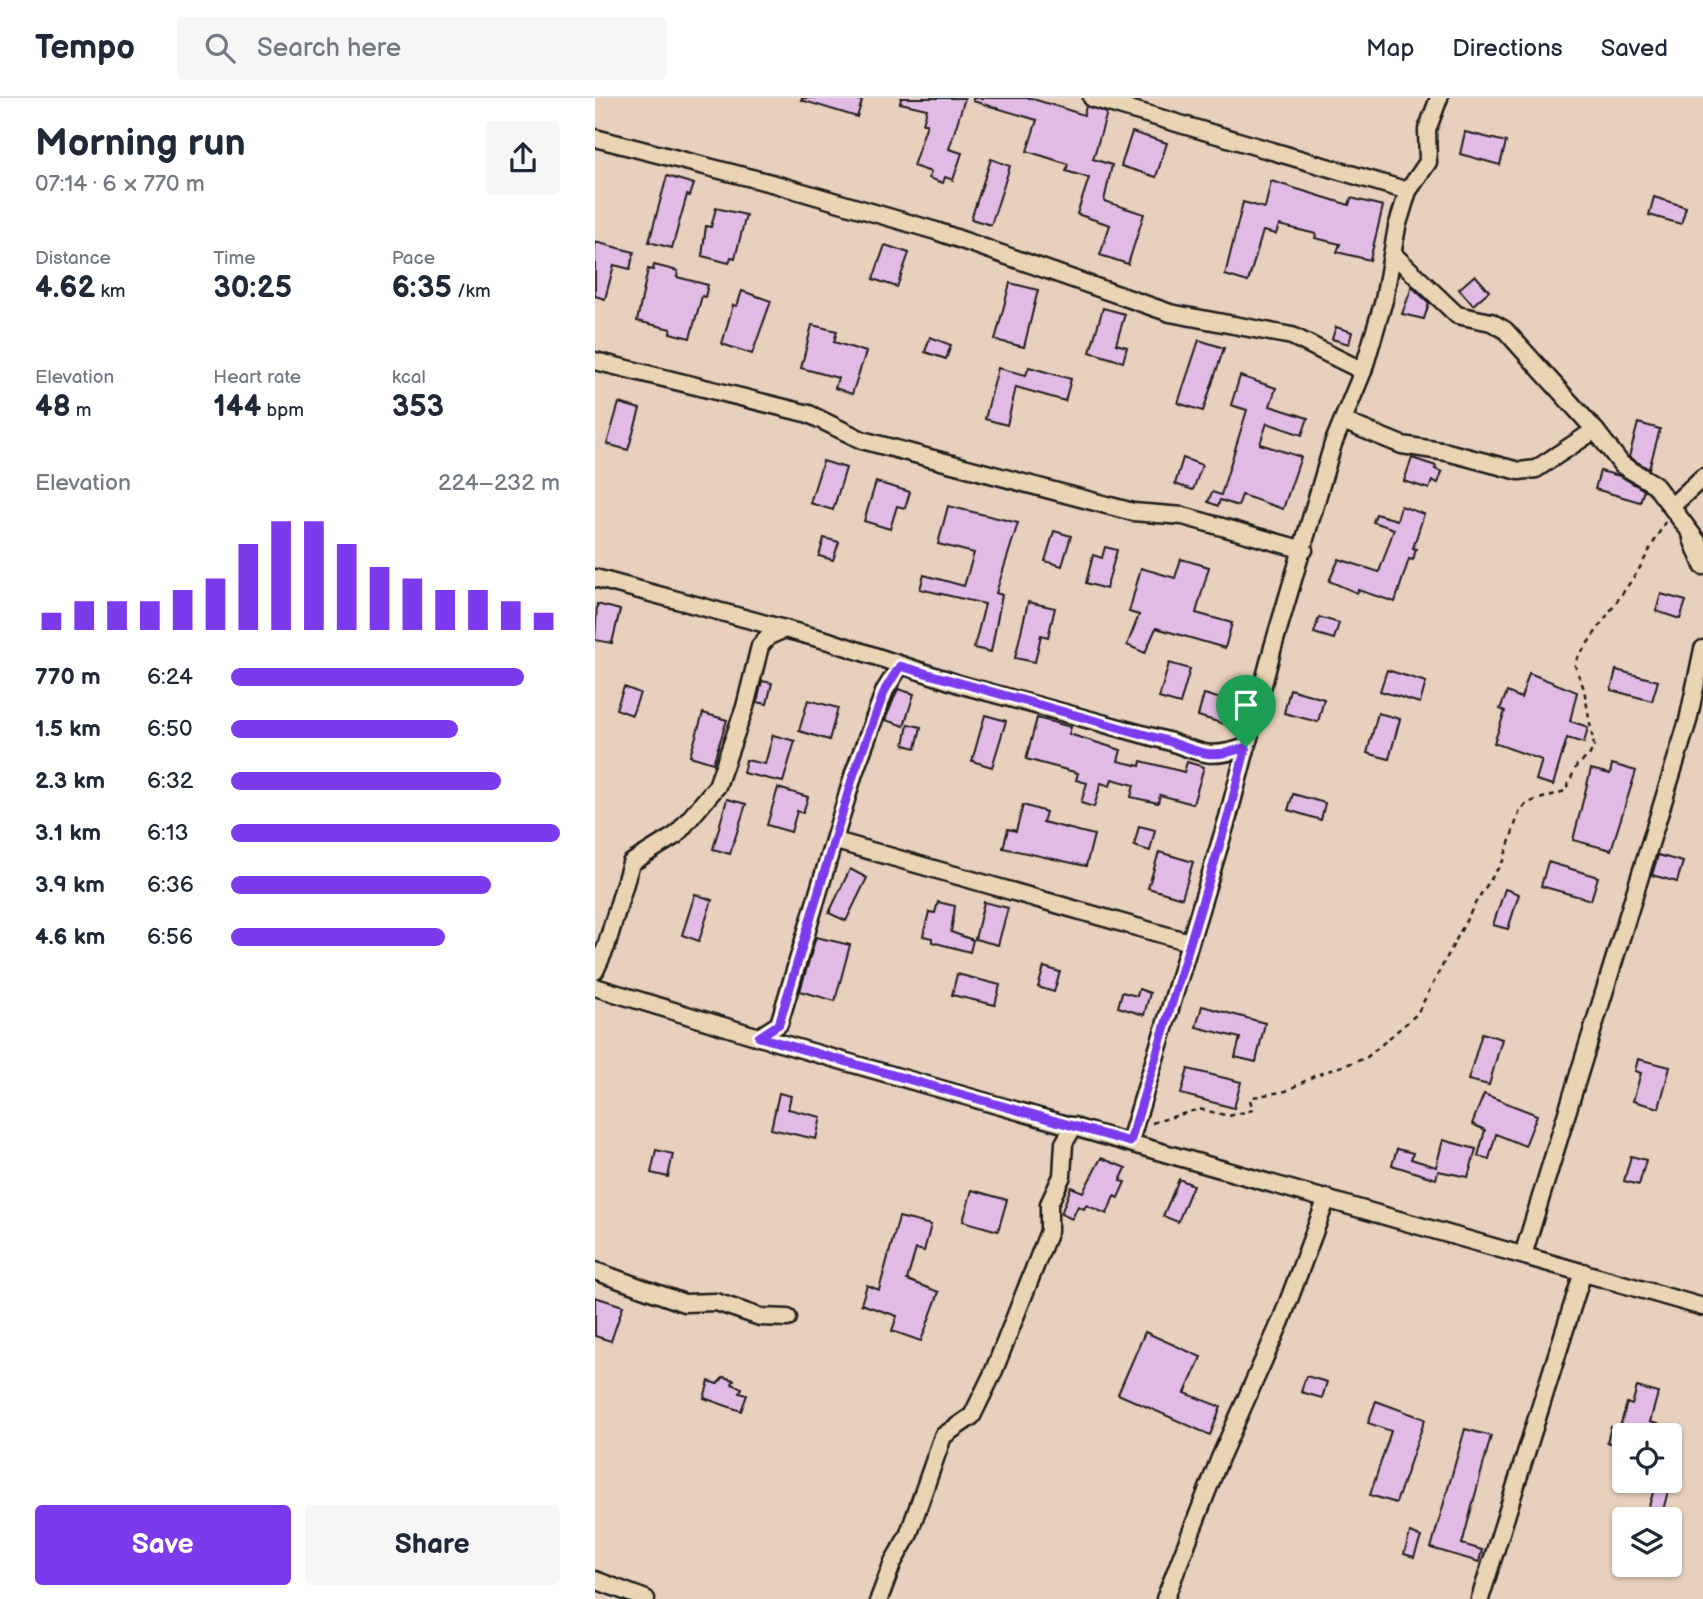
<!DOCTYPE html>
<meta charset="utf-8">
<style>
:root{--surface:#fff;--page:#f6f6f7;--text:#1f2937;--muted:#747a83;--line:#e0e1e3;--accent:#7c3aed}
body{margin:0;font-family:"Balsamiq Sans",sans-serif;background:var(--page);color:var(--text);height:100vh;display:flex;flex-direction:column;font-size:26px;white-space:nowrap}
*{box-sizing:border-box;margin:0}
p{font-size:23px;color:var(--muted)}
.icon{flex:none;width:38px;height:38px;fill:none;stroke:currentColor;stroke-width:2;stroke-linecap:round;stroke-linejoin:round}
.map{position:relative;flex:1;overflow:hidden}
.panel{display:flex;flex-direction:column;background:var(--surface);width:595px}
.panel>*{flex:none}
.tools{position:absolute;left:1017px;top:1325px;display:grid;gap:14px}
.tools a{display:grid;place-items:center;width:70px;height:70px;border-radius:7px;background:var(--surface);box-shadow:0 2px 5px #0004;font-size:35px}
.pin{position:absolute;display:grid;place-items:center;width:60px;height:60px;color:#fff;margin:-72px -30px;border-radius:50% 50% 50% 0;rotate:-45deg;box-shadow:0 0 7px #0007}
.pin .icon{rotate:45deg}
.round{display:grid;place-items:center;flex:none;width:74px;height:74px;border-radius:7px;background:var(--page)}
.headline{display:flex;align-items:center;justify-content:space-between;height:119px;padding:0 35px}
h1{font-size:38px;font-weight:700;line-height:52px}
.metrics{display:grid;grid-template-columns:repeat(3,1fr);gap:10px;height:119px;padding:7px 35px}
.metrics div{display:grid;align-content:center}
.metrics b{font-size:30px;font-weight:700}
.metrics small{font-size:19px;font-weight:400}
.metrics p{font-size:19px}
.chart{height:196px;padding:14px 35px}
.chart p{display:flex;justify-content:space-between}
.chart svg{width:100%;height:126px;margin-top:7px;stroke:var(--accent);stroke-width:6}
.button{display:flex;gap:14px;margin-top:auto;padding:14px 35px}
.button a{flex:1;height:80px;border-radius:7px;background:var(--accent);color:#fff;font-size:28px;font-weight:700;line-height:80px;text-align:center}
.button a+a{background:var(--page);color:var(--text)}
ul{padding:0 35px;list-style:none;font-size:23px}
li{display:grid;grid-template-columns:112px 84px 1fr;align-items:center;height:52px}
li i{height:18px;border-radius:9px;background:var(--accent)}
header{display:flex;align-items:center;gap:42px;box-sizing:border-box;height:98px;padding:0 35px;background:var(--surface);border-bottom:2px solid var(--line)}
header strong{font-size:33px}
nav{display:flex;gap:38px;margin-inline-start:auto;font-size:24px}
.search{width:490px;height:63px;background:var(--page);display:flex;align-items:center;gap:18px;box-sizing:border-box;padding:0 24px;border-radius:7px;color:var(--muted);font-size:26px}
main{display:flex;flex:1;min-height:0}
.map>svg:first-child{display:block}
</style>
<header>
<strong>Tempo</strong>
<div class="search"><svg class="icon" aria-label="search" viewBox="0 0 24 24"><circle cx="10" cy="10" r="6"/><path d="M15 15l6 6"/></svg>Search here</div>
<nav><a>Map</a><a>Directions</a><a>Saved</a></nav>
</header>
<main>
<section class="panel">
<div class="headline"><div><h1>Morning run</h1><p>07:14 · 6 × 770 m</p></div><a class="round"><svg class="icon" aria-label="share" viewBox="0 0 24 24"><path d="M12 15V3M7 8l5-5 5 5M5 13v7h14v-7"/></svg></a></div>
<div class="metrics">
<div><p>Distance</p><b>4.62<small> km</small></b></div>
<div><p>Time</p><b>30:25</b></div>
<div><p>Pace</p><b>6:35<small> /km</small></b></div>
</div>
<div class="metrics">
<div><p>Elevation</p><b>48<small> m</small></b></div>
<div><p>Heart rate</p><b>144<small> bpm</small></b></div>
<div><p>kcal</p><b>353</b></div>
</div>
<div class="chart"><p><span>Elevation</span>224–232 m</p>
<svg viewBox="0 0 160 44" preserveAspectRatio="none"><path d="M5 44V38M15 44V34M25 44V34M35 44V34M45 44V30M55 44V26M65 44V14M75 44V6M85 44V6M95 44V14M105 44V22M115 44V26M125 44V30M135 44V30M145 44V34M155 44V38"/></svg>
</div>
<ul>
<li><b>770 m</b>6:24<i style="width:89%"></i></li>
<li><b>1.5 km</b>6:50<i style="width:69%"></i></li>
<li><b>2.3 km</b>6:32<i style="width:82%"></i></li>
<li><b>3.1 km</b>6:13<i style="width:100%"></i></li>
<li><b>3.9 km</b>6:36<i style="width:79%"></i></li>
<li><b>4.6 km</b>6:56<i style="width:65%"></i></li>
</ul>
<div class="button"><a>Save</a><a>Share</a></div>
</section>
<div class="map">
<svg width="1108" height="1501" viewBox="0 0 1108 1501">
<rect width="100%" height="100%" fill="#e7d0bd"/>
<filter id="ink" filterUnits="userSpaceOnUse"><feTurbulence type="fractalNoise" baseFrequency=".0143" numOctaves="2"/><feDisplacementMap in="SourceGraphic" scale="14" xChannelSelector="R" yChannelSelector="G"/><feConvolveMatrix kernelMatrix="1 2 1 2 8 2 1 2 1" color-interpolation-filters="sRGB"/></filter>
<g filter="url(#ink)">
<g fill="#e1bbe4" stroke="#1c1c1c" stroke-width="2">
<polygon points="207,0 257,0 267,3 262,19 206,2"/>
<polygon points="306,0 370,0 354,51 367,55 358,82 350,79 348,85 334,80 336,74 318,68 332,26 328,25 332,11 305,5"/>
<polygon points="378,0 435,0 489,17 491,8 512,15 498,61 517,67 509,103 549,116 533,166 505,157 515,127 482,116 494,80 471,73 473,66 432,53 442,22 378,3"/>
<polygon points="537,34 572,45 561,79 526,68"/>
<polygon points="870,34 911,44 905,67 865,56"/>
<polygon points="396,61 415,68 396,127 376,121"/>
<polygon points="72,78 99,86 95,98 92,97 77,150 54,144"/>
<polygon points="676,83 754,107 756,100 788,108 775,162 742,154 745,146 720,140 721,136 684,127 681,136 668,133 653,184 630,177 648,104 670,110"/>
<polygon points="1059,99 1091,109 1086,126 1054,117"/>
<polygon points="121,110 151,117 140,160 136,159 134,165 107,158 111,128 116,129"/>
<polygon points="0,144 39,154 35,171 19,167 10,201 0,198"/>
<polygon points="290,147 314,155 302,189 278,181"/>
<polygon points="59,167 83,173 82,179 113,187 110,199 107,198 95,240 75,235 76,231 42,223 53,171 58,172"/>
<polygon points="880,177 894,193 878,207 864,191"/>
<polygon points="415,185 443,192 429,249 400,242"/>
<polygon points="817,189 834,205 829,221 807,216"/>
<polygon points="147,193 176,203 157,256 127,246 138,207 142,208"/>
<polygon points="508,210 530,216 521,246 532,249 528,264 495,254"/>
<polygon points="217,227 242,233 239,244 271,254 257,296 240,290 243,280 206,270"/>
<polygon points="741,229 757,234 754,246 737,241"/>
<polygon points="335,239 356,247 351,261 330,254"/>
<polygon points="604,242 629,250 608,313 583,305"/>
<polygon points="434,269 476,281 470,303 421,289 412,327 390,321 403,270 431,277"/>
<polygon points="645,278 681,290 675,308 713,320 707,337 672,325 665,346 706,359 688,411 647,397 643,408 625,402 623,408 613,404 617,394 626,397 652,312 636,307"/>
<polygon points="24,305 45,311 33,352 12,346"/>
<polygon points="1043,325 1065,331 1054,371 1034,359"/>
<polygon points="588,360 607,367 598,392 580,386"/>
<polygon points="817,360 841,368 840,371 847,374 843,385 837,383 834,391 809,383"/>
<polygon points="228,363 251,370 238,412 215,405"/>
<polygon points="1005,373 1025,378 1049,392 1045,404 1000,391"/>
<polygon points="281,384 315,394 310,410 302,408 295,431 269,423"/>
<polygon points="353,408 423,425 401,495 407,497 396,554 379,550 390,506 325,491 329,477 369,488 379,455 343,446"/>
<polygon points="806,408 829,416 818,450 821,451 818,462 814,461 800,504 763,492 762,495 734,483 744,461 784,474 799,431 778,424 781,416 802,422"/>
<polygon points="459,433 476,438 467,468 450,463"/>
<polygon points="229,440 244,444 238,462 224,458"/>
<polygon points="510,449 522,452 511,491 491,485 498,457 507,460"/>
<polygon points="586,461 614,469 601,515 637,525 630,550 561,530 550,555 532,547 544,517 534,514 546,470 580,480"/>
<polygon points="1066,496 1091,503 1085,521 1061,513"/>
<polygon points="433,504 460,510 453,539 446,537 440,564 420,560"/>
<polygon points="2,506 25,512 17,545 0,542"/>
<polygon points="724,519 744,525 739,541 719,535"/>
<polygon points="574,565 595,571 585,606 564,600"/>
<polygon points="792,572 831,584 825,605 785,593"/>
<polygon points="1021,572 1063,583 1057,603 1016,592"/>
<polygon points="934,575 982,594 975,623 993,629 989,645 972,640 958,687 941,682 947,662 899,645 910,613 905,611 912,594 926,600"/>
<polygon points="167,583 177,585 172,606 162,604"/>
<polygon points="29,589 45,595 37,617 21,611"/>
<polygon points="303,591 319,596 309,628 290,622"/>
<polygon points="695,591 729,601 723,624 689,615"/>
<polygon points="609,596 643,606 636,628 603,618"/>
<polygon points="213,602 243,610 234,642 204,633"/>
<polygon points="108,615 132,622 118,665 95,658"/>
<polygon points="783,615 805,621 794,661 772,655"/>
<polygon points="390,617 411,623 397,669 377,663"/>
<polygon points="442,620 476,629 474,636 526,652 523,663 545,668 546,663 589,674 592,664 609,669 598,706 565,697 563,705 536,699 539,687 517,681 515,688 506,685 499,709 486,705 492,685 481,682 483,675 431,661"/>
<polygon points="313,626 326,629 321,650 309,647"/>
<polygon points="178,637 200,643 188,684 148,675 151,662 170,666"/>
<polygon points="1017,666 1041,673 1016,752 978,742 996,671 1015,676"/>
<polygon points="183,690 213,699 208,715 202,713 196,734 172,727"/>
<polygon points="698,696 730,705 726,722 693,712"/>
<polygon points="132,701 151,706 135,756 118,751"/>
<polygon points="428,707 451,714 448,724 499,737 491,768 408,750 413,731 421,733"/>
<polygon points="544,728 560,732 555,753 539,748"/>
<polygon points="564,754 598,764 587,800 553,790"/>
<polygon points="1063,757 1088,764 1082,784 1057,777"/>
<polygon points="953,764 1003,779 996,802 946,788"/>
<polygon points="255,771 272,780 251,823 234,815"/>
<polygon points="910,791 924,796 913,831 898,827"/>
<polygon points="100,796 117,802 104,843 87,837"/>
<polygon points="343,804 360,808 356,834 378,842 375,854 337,844 337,840 328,838 334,814 340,815"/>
<polygon points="389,804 413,810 403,847 380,841"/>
<polygon points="221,839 255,847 240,903 205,893"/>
<polygon points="449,869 465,874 459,894 443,889"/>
<polygon points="362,876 405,887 400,907 357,897"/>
<polygon points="544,891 555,895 549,917 523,909 527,894 542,898"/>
<polygon points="607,908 670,925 661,964 640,959 645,940 601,929"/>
<polygon points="887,935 907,941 894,987 873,982"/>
<polygon points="1043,961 1075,969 1064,1010 1038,1003 1046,975 1040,973"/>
<polygon points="593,971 646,984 639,1010 586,996"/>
<polygon points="184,995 196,998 193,1011 226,1019 221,1041 176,1031"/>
<polygon points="889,996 942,1017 930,1048 901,1036 894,1061 883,1058 890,1032 877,1026"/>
<polygon points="848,1042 881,1051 873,1079 843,1073 841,1081 797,1067 802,1051 818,1055 816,1061 841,1069"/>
<polygon points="61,1052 78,1056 73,1079 56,1075"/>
<polygon points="1036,1058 1051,1062 1044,1087 1029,1083"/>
<polygon points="506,1060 531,1070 525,1083 530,1084 523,1100 519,1098 512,1116 491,1107 489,1111 483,1108 477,1121 466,1116 476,1089 488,1094"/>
<polygon points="584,1081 598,1087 583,1124 568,1118"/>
<polygon points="377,1092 412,1102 403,1133 368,1123"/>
<polygon points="304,1119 336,1127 329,1153 321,1151 312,1182 344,1194 326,1243 297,1233 302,1218 266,1206 272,1187 284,1192"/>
<polygon points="0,1199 28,1208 16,1243 0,1238"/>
<polygon points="550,1234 606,1259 590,1295 626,1309 615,1337 523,1296"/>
<polygon points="711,1278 732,1284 727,1300 706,1294"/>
<polygon points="129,1279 139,1282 137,1286 147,1290 145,1295 152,1297 146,1313 109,1300 114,1283 122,1286"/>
<polygon points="1042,1289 1063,1295 1055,1324 1066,1327 1063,1337 1029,1337 1029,1349 1012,1344 1016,1329 1024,1332 1032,1305 1037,1307"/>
<polygon points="781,1303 830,1321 801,1405 775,1397 796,1333 773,1325"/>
<polygon points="870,1331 896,1338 867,1446 887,1452 884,1464 836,1450"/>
<polygon points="1062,1382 1076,1382 1067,1416 1053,1411"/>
<polygon points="815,1435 826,1439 819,1459 809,1456"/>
</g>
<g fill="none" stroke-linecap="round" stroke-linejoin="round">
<defs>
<g id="minor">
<polyline points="497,0 813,93"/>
<polyline points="0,40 180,86 341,133 575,215 697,238 768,273"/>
<polyline points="799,157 862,217 896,224 910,232 1000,332 1027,367 1059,386 1108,451"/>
<polyline points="0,263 214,316 267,342 538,414 588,418 709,452"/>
<polyline points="748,323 807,347 852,354 924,373 941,371 1000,332"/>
<polyline points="1077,408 1108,379"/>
<polyline points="1097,441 1108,468"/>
<path d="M0,480L234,543L367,587L576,644C608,656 617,661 651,649"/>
<polyline points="241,743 594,844"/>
<polyline points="0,873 11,849 36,765 81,737 122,688 150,609 165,548 174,538 190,531"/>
<polyline points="0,889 164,939 184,926 259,675 290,592 305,568"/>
<polyline points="164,939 1108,1209"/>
<polyline points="535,1043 633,719 678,549 738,346 768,273 789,202 802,129 813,93 833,64 832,32 844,0"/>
<polyline points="928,1157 1093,623 1108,551"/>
<polyline points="0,1173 89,1205 121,1204 165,1219 193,1220"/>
<polyline points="0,1482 51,1501"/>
<polyline points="284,1501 298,1464 313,1438 348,1338 377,1318 398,1275 454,1133 454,1106 467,1078 469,1045 479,1028"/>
<polyline points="570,1501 625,1360 686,1223 732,1100"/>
<polyline points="885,1501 988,1174"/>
</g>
</defs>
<use href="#minor" stroke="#1c1c1c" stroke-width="21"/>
<polyline stroke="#1c1c1c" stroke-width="2.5" stroke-dasharray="5 5" stroke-linecap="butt" points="557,1025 604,1011 634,1018 658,1012 655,1002 658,999 691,993 721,977 771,960 822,916 882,802 908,763 924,715 932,705 970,693 982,667 994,658 999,648 989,591 979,565 1043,473 1070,424"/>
<use href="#minor" stroke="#e9d5b3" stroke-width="16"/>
</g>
</g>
<g fill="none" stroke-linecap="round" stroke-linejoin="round" filter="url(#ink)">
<defs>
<path id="route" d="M305,568L576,644C608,656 617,661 651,649L633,719L535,1044L164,939L184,926L259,675L290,592Z"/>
</defs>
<use href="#route" stroke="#fff" stroke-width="14"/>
<use href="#route" stroke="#7c3aed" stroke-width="9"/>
</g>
</svg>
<div class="tools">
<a><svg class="icon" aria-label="locate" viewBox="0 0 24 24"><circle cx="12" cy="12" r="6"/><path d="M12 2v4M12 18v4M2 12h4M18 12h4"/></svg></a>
<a><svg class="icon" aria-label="layers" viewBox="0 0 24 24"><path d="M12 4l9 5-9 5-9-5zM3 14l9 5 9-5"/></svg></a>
</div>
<div class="pin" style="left:651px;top:649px;background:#1e9e55"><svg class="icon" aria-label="arrive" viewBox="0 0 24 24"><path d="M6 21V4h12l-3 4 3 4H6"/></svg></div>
</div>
</main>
